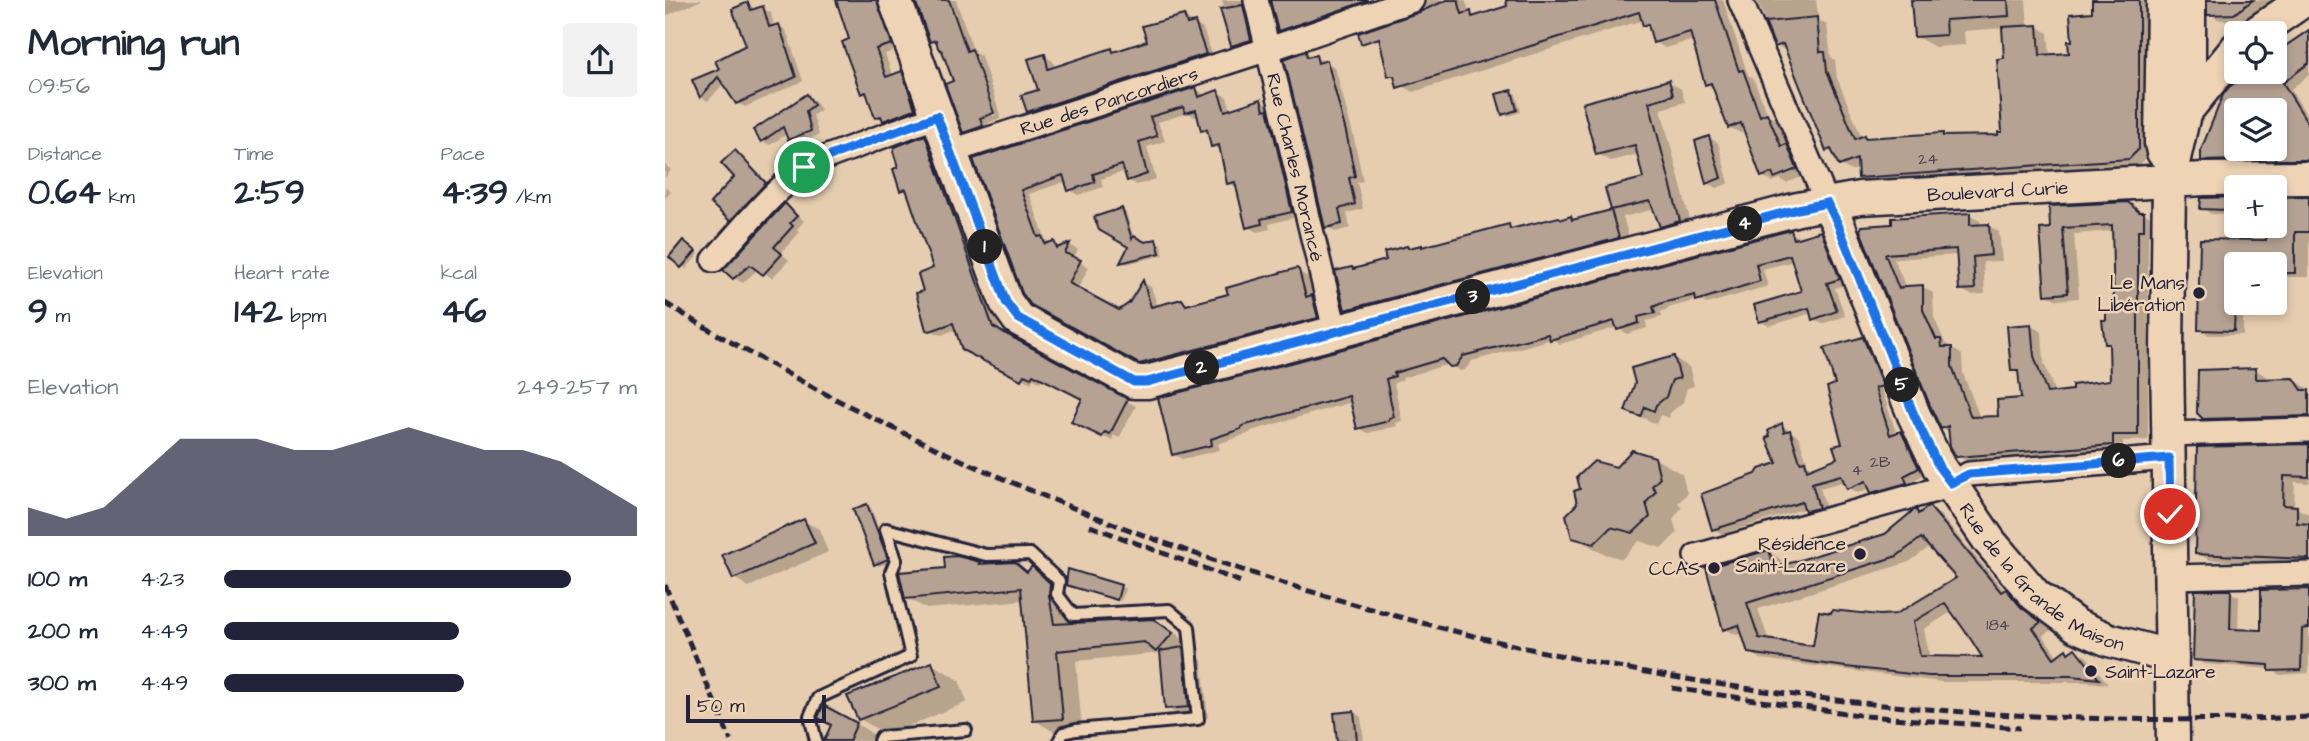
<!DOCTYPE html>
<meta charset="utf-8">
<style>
:root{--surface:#fff;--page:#f2f2f3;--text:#1f2937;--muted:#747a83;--accent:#22223b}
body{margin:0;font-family:"Architects Daughter",sans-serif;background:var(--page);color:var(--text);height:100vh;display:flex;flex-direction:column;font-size:26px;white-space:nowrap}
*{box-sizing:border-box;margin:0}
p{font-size:23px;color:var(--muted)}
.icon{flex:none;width:38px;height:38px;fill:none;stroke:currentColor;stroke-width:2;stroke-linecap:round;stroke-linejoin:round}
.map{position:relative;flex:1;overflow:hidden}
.side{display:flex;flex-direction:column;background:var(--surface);width:665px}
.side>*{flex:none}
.tools{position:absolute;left:1559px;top:21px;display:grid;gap:14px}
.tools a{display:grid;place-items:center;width:63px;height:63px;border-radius:7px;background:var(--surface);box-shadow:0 4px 10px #0003;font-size:35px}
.scale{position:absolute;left:21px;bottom:18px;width:140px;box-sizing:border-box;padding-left:7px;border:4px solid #22223b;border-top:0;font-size:19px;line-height:24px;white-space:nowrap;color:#22223b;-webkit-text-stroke:5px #eed4b5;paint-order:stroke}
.pin{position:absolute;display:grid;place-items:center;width:60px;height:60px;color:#fff;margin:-30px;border:4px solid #fff;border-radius:50%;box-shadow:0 2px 7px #0007}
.km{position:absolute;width:35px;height:35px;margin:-18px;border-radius:50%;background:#222;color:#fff;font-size:19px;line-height:35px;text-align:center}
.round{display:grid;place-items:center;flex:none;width:74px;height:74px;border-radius:7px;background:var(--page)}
.head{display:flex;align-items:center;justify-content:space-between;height:119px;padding:0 28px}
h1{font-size:38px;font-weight:700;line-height:52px}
.metrics{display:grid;grid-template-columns:repeat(3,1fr);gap:10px;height:119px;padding:7px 28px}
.metrics div{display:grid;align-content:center}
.metrics b{font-size:35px;font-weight:700}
.metrics small{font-size:19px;font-weight:400}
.metrics p{font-size:19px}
.chart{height:196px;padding:14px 28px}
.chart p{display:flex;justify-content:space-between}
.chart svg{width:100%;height:126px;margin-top:7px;fill:var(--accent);opacity:.7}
ul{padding:0 28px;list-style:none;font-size:23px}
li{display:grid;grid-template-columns:112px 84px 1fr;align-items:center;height:52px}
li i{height:18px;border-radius:9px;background:var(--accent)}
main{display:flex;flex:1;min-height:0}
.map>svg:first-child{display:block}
</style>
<main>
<section class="side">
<div class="head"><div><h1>Morning run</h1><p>09:56</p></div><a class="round"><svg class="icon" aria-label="share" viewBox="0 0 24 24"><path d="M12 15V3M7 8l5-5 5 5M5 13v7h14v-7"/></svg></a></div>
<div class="metrics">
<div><p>Distance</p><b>0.64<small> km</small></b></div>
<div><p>Time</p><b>2:59</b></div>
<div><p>Pace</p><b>4:39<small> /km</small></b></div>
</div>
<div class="metrics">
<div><p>Elevation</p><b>9<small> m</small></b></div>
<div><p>Heart rate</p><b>142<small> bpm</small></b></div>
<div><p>kcal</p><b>46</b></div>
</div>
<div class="chart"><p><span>Elevation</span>249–257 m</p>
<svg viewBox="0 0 160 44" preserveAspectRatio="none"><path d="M0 44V34L10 38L20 34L30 22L40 10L50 10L60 10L70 14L80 14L90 10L100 6L110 10L120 14L130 14L140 18L150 26L160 34V44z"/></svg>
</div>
<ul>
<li><b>100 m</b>4:23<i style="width:84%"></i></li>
<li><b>200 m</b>4:49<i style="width:57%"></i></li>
<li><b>300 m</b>4:49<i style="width:58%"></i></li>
</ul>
</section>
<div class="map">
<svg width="1644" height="741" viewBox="0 0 1644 741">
<rect width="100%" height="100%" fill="#e6cdb0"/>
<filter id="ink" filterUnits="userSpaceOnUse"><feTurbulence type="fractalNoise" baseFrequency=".0143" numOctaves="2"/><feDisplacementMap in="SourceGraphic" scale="14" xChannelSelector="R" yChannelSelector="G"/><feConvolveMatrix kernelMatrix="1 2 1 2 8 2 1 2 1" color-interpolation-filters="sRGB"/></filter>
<g filter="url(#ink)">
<g fill="#0003" fill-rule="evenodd">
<polygon points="0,0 37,0 3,15 0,15"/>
<polygon points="173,0 203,0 214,13 224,19 235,49 220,54 228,77 236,73 246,79 259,114 229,125 212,117 205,98 197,93 187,40"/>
<polygon points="251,0 291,0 309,53 306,53 328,116 331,115 310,53 316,56 335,114 335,119 323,123 326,131 309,137 300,131 290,83 279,49 266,40"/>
<polygon points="557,0 586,0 593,43 575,49 568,45"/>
<polygon points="610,0 699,0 701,8 622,35 614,30"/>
<polygon points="762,0 800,0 805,13 812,17 842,8 840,0 1058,0 1083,75 1088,78 1103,115 1113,121 1124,148 1132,152 1142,175 1121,183 1115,179 1108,182 1097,176 1081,131 1075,133 1064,127 1050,89 1041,84 1029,40 1000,48 990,42 986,28 980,24 978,20 748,92 738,86"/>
<polygon points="1091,0 1151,0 1154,21 1162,25 1166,57 1170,60 1172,78 1197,138 1200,137 1205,140 1277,135 1282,138 1335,137 1339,134 1341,60 1339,28 1299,31 1300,45 1270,47 1250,36 1248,0 1361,0 1363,27 1372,26 1383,33 1385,57 1406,55 1409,43 1429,13 1429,0 1483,0 1484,155 1475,164 1206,183 1195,177 1194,168 1186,171 1175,165 1171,155 1163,150 1123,52 1112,46"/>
<polygon points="1544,0 1607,0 1580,20 1555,20 1544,14"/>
<polygon points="83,4 91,10 98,8 106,13 109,27 113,26 121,30 138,81 80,107 72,103 59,83 43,101 36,97 57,69 83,46"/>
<polygon points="519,17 538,29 549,59 372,116 363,111 375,91 379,56 388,61 390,68 447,50 452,52 484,42"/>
<path d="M1644,31V75L1626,89L1641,114H1644V164L1547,165L1537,160L1581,76L1588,72H1610V56ZM1572,110H1610V149H1572Z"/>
<polygon points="641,53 670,67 689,138 698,181 692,182 698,209 682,213 685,228 670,232 662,227"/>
<polygon points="1004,82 1016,89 1020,102 996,109 1027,228 1009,233 996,226 990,209 958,217 966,244 694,317 681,309 687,268 690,270 723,261 745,250 759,249 844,226 849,230 906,218 911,221 948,211 942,189 980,179 974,154 946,161 933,154"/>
<polygon points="531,89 541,96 553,92 562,97 566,110 596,101 605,106 635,216 604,224 605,229 592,232 583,227 574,189 564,183 557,151 548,146 545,135 537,130 534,116 530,117 523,113 493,122 500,141 482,147 491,179 472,185 463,180 461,171 436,179 438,187 414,195 405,190 402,181 364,194 381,240 398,248 405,245 413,250 408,259 424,267 412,290 454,313 465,304 478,282 486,287 493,307 517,301 525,306 565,295 631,270 643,277 648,298 656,302 661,322 484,368 367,304 310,160"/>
<polygon points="847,91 851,94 856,112 843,116 839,114"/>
<polygon points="142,96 150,101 156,110 148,115 154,135 133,143 125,138 122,134 105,145 97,141"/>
<polygon points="260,137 269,143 337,334 471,406 454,438 449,435 447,441 417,426 419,399 378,377 375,382 368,379 366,383 308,354 292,329 276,335 263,329 260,292 270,270 244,194 237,190 235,168"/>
<polygon points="1044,137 1053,143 1064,183 1052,188 1043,183"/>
<polygon points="70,152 77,156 107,187 73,223 66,219 72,177"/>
<polygon points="0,165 6,170 0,178"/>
<polygon points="0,187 6,192 0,198"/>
<polygon points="1610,198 1644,198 1644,277 1610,277 1610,264 1572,264 1572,303 1578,303 1578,335 1544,335 1535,329 1537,241 1603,241 1603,226 1610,226"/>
<polygon points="1572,199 1571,214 1546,214 1537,208"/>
<polygon points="1463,203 1490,220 1489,235 1483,235 1483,440 1458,441 1458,451 1303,462 1292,455 1286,433 1278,428 1197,230 1304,214 1315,221 1316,226 1323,225 1334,232 1337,261 1318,262 1320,294 1306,295 1295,289 1293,255 1229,259 1241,288 1257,287 1268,293 1269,317 1280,343 1297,355 1298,373 1315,418 1335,417 1357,400 1356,375 1347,370 1366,326 1377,332 1379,363 1390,393 1409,391 1446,382 1446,345 1441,343 1451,312 1449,231 1409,234 1414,298 1392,300 1381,294 1377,231"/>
<polygon points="121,205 139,221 132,229 135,232 116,253 124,260 107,278 93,269 78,283 69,278 61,270"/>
<polygon points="457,210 461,213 469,238 480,244 491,241 496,244 499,255 461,264 457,262 465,246"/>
<polygon points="1126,232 1135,239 1156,233 1164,238 1183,284 1170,288 1180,316 1157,324 1149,319 1147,313 1104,326 1095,321 1138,292 1129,261 1098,269 1103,286 1042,304 1034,300 1006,307 996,312 997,317 981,321 982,328 962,334 953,327 895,344 887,339 807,361 800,370 795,371 784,364 737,378 738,380 729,383 737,421 731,423 732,426 703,433 694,428 687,402 586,431 585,433 553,444 555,450 517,459 508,454 495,399"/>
<polygon points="22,245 34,254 21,269 6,257"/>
<polygon points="1198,339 1207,344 1226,391 1218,393 1232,435 1236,433 1246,439 1262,473 1247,481 1250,488 1217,497 1207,492 1206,488 1193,493 1183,487 1181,481 1155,488 1162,512 1151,516 1141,508 1057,534 1048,529 1093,476 1114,465 1117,425 1134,437 1143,465 1150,469 1174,459 1179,445 1173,385"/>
<polygon points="1009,358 1024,367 1029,386 1022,388 1018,402 1005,413 1004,418 995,415 991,424 962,410"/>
<polygon points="1591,370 1602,377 1602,381 1629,380 1641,387 1644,391 1644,422 1551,425 1539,418"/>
<polygon points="1644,446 1644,483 1630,482 1629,507 1644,514 1644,564 1544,560 1532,553"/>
<polygon points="989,458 1017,474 1022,494 1013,503 1017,507 1008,519 1012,533 997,548 974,541 957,559 937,553 909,537 917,490 951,469"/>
<polygon points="201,506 206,508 226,562 214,566 210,563"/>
<path d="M1264,508L1275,515L1340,591L1352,598L1368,616L1386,630L1378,635L1393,657L1401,651L1405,654L1410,650L1422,657L1443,684L1420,682H1277L1096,659L1084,652L1078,633L1072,635L1060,629L1104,552L1115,559L1118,567L1221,535L1251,512L1256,514ZM1266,546L1293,578L1232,616L1215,617L1150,648L1104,641L1093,609L1244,562ZM1288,611L1320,659L1265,658L1259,629Z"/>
<polygon points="139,521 154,529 163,552 84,587 69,578"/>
<polygon points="314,563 319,566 349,564 363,572 367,568 386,580 404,596 406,625 489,620 509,632 526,646 521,651 537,660 543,718 521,719 502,708 497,653 411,661 417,729 389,732 369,720 359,600 262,609 242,598 282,569"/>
<polygon points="408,587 456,587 460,589 456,601"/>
<polygon points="1644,590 1644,673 1615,675 1606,669 1539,664 1530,659 1565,592 1574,597 1573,631 1598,632"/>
<polygon points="267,664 294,680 302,702 222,735 195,719"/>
<polygon points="159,708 192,724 219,741 164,741 168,724"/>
<polygon points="689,712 696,717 699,741 673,741"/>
</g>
<g fill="#b5a293" stroke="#22223b" stroke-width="2" fill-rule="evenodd">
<polygon points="171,0 212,0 227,44 211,49 221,77 237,71 250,109 218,121 216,116 210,118 201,92 196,94 177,42 184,39"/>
<polygon points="250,0 284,0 302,51 307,49 329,113 315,118 318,126 298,133 280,84 288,81 277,51 273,48 271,40 265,42"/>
<polygon points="605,0 702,0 702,1 613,31"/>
<polygon points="782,0 793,0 797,14 806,11 807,17 842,6 841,0 1050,0 1074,71 1078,70 1095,116 1102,113 1116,146 1122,144 1132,169 1109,178 1107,173 1096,177 1076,123 1063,128 1046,83 1040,85 1025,32 988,43 983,24 978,26 974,12 732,88 729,76 723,76 714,38 696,44 693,33 752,13"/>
<polygon points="1246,0 1343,0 1344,16 1280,20 1281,35 1249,37"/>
<polygon points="1427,0 1474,0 1474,149 1464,159 1193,178 1192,159 1174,166 1166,149 1161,151 1118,44 1110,47 1100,22 1152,17 1155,52 1160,52 1162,71 1190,139 1200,135 1200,138 1278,133 1278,136 1333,135 1333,132 1337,132 1332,59 1339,58 1337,27 1373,25 1375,55 1404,53 1403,41 1407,41 1405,14 1427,12"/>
<polygon points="1542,0 1588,0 1569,14 1542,15"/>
<polygon points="83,2 86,10 98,6 104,27 114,24 131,77 71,104 53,77 35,98 27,80 54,69 50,61 81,45 67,9"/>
<polygon points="578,5 586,40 566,46 555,9"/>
<polygon points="519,15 522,24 530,22 541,54 362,112 356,95 373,90 363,59 380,54 383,69 447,48 448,52 482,41 477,26"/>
<polygon points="1644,30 1644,63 1618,83 1644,125 1644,160 1610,160 1610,110 1572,110 1572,160 1536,161 1536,150 1558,95 1564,87 1585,72 1610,72 1610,53"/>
<polygon points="641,51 642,57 651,55 653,63 662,60 681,132 690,176 684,178 690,204 674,209 677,224 660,228 619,59"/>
<polygon points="1004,80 1008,95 984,102 1015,221 995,227 985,201 946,210 954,238 680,310 670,271 687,267 688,269 721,260 719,252 742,246 743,248 757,245 757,247 844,224 845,229 894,217 897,219 906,216 907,220 946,210 940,188 978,178 970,145 931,155 917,103"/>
<polygon points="531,87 534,97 553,90 560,111 596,99 599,110 603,109 627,212 596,219 597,224 581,228 570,182 562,184 554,145 546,147 542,129 536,131 531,110 520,113 518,107 485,117 492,136 474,142 482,174 462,181 457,165 428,174 430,182 403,191 398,175 356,190 373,237 377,236 380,244 389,241 392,248 405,243 400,253 416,260 404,283 454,310 464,303 478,280 486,307 517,299 521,305 563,294 561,288 632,268 634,270 641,297 647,295 653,318 474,364 366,305 357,293 308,159"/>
<polygon points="847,90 852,110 837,115 831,94"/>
<polygon points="142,94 149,105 141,111 146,131 123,140 118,127 96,142 88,130"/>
<polygon points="260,135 328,327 463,399 445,434 440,432 437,437 406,422 417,399 368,374 366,378 359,375 356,380 297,350 288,323 265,331 261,330 251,293 258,291 253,274 268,268 241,189 235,191 228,169 233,167 228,151 230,147"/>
<polygon points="1044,136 1056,178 1041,184 1030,141"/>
<polygon points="70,150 101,183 65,221 45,203 69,177 56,163"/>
<polygon points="1644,196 1644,232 1630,232 1630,273 1610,273 1610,264 1572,264 1569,331 1533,330 1535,239 1601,240 1602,226 1610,226 1610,197"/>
<polygon points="1572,197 1572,202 1562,202 1562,210 1535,209 1536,198"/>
<polygon points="1463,202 1474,212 1479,212 1479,230 1473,230 1473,435 1448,435 1448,445 1291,457 1285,446 1283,426 1276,429 1266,408 1195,230 1197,226 1227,224 1227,218 1305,213 1305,225 1324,224 1326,255 1308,257 1310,289 1294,290 1291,249 1220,254 1234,289 1241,286 1258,285 1258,310 1271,339 1276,339 1277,347 1287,347 1287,366 1306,417 1333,416 1332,400 1356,398 1353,371 1346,371 1342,326 1366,324 1369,356 1382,393 1407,390 1407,385 1445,380 1444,344 1440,344 1437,320 1441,320 1441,311 1449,311 1447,225 1398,228 1403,293 1380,295 1375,229 1385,228 1384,206"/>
<polygon points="120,203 132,216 125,223 128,226 109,247 117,254 98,275 85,265 68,279 58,270"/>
<polygon points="457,208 467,239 469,236 480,242 491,239 495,253 455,263 463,247 434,230 429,217"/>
<polygon points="1126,230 1129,239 1156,231 1175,279 1162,283 1172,311 1147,320 1144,308 1094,322 1089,305 1136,291 1125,255 1091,264 1095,281 1031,301 1030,295 997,303 988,307 990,313 973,317 974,323 952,330 949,321 885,340 883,334 798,356 791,366 785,367 777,359 729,373 730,376 721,379 729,417 724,418 724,421 692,429 684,396 577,426 576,429 546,439 547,445 507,455 493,398"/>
<polygon points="18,240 31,251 16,268 4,257"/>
<polygon points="1198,337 1218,386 1210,388 1225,435 1236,431 1254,468 1239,476 1242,483 1206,493 1201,481 1182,489 1176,475 1147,483 1154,508 1140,511 1137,502 1047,530 1036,494 1091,474 1094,469 1112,463 1101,438 1105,436 1103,431 1117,423 1119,432 1125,430 1135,462 1140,461 1142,470 1172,458 1168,446 1177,444 1162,387 1170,384 1159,348"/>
<polygon points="1009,356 1015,378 1007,380 1001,397 991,405 989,411 980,407 976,417 960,411 970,383 966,368"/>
<polygon points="1591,368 1591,379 1629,378 1637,390 1644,390 1644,416 1538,419 1532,413 1533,370"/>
<polygon points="1644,444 1644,477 1619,476 1618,505 1632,506 1632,523 1644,524 1644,559 1530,554 1532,447"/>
<polygon points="967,450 990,457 995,478 987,486 991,491 981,503 985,517 968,533 946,527 929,544 907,538 901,515 912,504 909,491 915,489 912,477 929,461 951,467"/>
<polygon points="202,504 223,559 209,565 188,509"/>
<path d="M1264,506L1336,592L1341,589L1356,607L1376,622L1368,628L1389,658L1401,649L1403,653L1410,648L1434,679L1407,676H1264L1181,667L1083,653L1074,625L1058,630L1041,568L1104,550L1109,568L1220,534L1249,510H1252L1253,514ZM1256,538L1291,578L1231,614L1215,615L1167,610L1166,613L1154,611L1148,646L1094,638L1082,603L1232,556ZM1280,603L1305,638L1317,657L1255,656L1248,622Z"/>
<polygon points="139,519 150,543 68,579 57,555"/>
<polygon points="292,556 315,562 314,564 350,562 362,572 367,566 385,583 384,595 389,624 489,619 508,633 491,652 479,642 392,651 398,719 368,721 356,588 240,599 234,572 280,568 279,557"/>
<polygon points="403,569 456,585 452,600 401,585"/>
<polygon points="1644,589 1644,628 1637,629 1636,670 1604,671 1604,665 1528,660 1530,590 1566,590 1565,629 1596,630 1596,590"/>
<polygon points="518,647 524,707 500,709 495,651"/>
<polygon points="267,662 276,687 193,720 182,696"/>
<polygon points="158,705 192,723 184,741 159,741 166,725 153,718"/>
<polygon points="689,711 692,741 672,741 669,713"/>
</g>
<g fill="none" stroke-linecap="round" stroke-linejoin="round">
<defs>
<g id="lane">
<polyline points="151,741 145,716 153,698 246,656 226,572 231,560 221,529 321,555 365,554 394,581 392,594 408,615 504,610 524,627 533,719 411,730 398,733 394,741"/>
<polyline points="214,741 216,737 301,730"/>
</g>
<g id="street">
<path id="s1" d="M591,0L671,334"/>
<polyline points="1075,0 1162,203"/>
<path id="s2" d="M284,152L619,44L747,0"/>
<path d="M49,260C80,227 114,181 154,160L272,116"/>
<polyline points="1503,434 1644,430"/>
<polyline points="1031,556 1274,489 1304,474 1504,458"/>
<polyline points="1506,577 1644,574"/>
</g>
<g id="secondary">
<path id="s3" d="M230,0L341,302L353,319L469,382H482L1133,209L1195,198L1539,179L1644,178"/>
<polyline points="1591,33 1639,0"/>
<polyline points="1520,112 1572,48"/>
<polyline points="1498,152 1496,143 1498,0"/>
<path id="s4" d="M1162,203L1172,222L1249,415L1274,467L1325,542L1370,595L1412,626L1444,640L1507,657"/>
<polyline points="1508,741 1502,353 1504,181 1519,114 1524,77 1524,0"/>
</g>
</defs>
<use href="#lane" stroke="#22223b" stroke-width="16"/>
<use href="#street" stroke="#22223b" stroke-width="28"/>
<use href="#secondary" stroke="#22223b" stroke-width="37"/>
<use href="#lane" stroke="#eed4b5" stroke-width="10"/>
<use href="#street" stroke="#eed4b5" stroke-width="23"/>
<use href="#secondary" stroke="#eed4b5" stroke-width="32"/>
<g stroke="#22223b" stroke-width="5" stroke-dasharray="10 5" stroke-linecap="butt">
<path d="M0,303C490,603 1071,741 1644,717"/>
<polyline points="425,526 579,583"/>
<polyline points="0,585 66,741"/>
<polyline points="1007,688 1201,716 1355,728"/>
</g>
</g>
</g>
<g fill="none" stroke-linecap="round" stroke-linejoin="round" filter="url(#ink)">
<defs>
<polyline id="route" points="139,167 154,160 272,116 341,302 353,318 469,382 482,382 1133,209 1162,203 1172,222 1249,415 1274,467 1286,483 1304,474 1504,458 1505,514"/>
</defs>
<use href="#route" stroke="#fff" stroke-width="14"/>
<use href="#route" stroke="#1a73e8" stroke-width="9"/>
</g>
<g fill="#22223b" stroke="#eed4b5" stroke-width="2.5">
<circle cx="1534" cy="293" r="7"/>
<circle cx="1195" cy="554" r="7"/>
<circle cx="1049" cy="568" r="7"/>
<circle cx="1426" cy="671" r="7"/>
</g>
<g text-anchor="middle" stroke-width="5" stroke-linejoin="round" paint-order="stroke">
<g font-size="16" fill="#474251">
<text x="1263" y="164">24</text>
<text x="1215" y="467">2B</text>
<text x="1192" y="475">4</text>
<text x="1333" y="630">184</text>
</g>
<g font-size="19" fill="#22223b" stroke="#eed4b5">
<text dy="7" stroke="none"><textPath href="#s2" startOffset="168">Rue des Pancordiers</textPath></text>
<text dy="7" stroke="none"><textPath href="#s1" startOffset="172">Rue Charles Morancé</textPath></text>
<text dy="7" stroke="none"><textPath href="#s3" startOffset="1362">Boulevard Curie</textPath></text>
<text dy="7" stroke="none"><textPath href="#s4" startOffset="441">Rue de la Grande Maison</textPath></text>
</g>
<g font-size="19" fill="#22223b" stroke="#eed4b5" text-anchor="end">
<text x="1520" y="289">Le Mans<tspan x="1520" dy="22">Libération</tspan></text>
<text x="1181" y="550">Résidence<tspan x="1181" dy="22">Saint-Lazare</tspan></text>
<text x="1035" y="575">CCAS</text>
<text x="1440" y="678" text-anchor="start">Saint-Lazare</text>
</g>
</g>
</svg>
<div class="tools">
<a><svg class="icon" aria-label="locate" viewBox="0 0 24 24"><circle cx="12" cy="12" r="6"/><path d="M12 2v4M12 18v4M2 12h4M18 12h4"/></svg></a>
<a><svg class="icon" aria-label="layers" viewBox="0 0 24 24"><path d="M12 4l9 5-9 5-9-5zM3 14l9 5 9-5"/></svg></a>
<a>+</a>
<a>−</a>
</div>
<div class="scale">50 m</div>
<div class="pin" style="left:139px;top:167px;background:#1e9e55"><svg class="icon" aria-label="arrive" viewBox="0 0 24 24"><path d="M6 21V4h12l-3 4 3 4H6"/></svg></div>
<div class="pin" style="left:1505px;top:514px;background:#d93025"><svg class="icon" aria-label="check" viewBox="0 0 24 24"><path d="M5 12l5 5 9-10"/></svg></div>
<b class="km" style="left:320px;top:247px">1</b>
<b class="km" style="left:537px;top:368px">2</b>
<b class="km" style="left:808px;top:297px">3</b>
<b class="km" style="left:1080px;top:224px">4</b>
<b class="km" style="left:1237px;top:385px">5</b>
<b class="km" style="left:1454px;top:461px">6</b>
</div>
</main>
